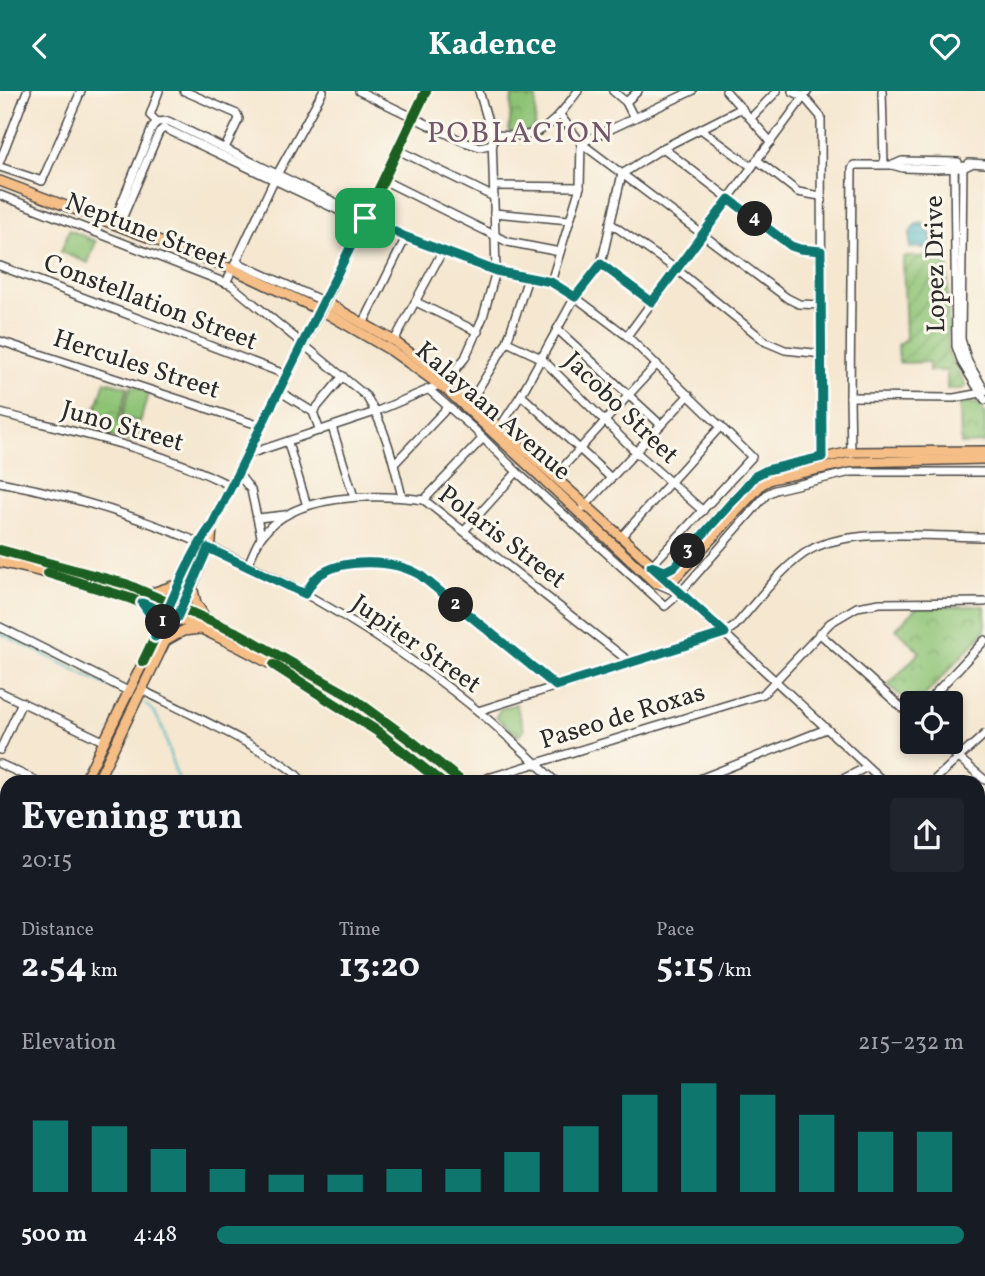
<!DOCTYPE html>
<meta charset="utf-8">
<style>
:root{--surface:#171b24;--page:#20242c;--text:#f1f3f6;--muted:#9ea1a6;--accent:#0f766e}
body{margin:0;font-family:Vollkorn,serif;background:var(--page);color:var(--text);height:100vh;display:flex;flex-direction:column;font-size:26px;white-space:nowrap}
*{box-sizing:border-box;margin:0}
p{font-size:23px;color:var(--muted)}
.icon{flex:none;width:38px;height:38px;fill:none;stroke:currentColor;stroke-width:2;stroke-linecap:round;stroke-linejoin:round}
.map{position:relative;flex:1;overflow:hidden}
.details{position:absolute;left:0px;top:684px;width:985px;height:502px;display:flex;flex-direction:column;background:var(--surface);border-radius:21px 21px 0 0;box-shadow:0 4px 10px #0003}
.details>*{flex:none}
.tools{position:absolute;left:900px;top:600px;display:grid;gap:14px}
.tools a{display:grid;place-items:center;width:63px;height:63px;border-radius:7px;background:var(--surface);box-shadow:0 4px 10px #0003;font-size:35px}
.pin{position:absolute;display:grid;place-items:center;width:60px;height:60px;color:#fff;margin:-30px;border-radius:14px;box-shadow:0 4px 10px #0006}
.km{position:absolute;width:35px;height:35px;margin:-18px;border-radius:50%;background:#222;color:#fff;font-size:19px;line-height:35px;text-align:center}
.round{display:grid;place-items:center;flex:none;width:74px;height:74px;border-radius:7px;background:var(--page)}
.head{display:flex;align-items:center;justify-content:space-between;height:119px;padding:0 21px}
h1{font-size:38px;font-weight:700;line-height:52px}
.metrics{display:grid;grid-template-columns:repeat(3,1fr);gap:10px;height:119px;padding:7px 21px}
.metrics div{display:grid;align-content:center}
.metrics b{font-size:35px;font-weight:700}
.metrics small{font-size:19px;font-weight:400}
.metrics p{font-size:19px}
.chart{height:196px;padding:14px 21px}
.chart p{display:flex;justify-content:space-between}
.chart svg{width:100%;height:126px;margin-top:7px;stroke:var(--accent);stroke-width:6}
ul{padding:0 21px;list-style:none;font-size:23px}
li{display:grid;grid-template-columns:112px 84px 1fr;align-items:center;height:52px}
li i{height:18px;border-radius:9px;background:var(--accent)}
header{display:flex;justify-content:space-between;align-items:center;height:91px;padding:0 21px;background:var(--accent);color:#fff;font-size:32px;font-weight:700}
.map>svg:first-child{display:block}
</style>
<header><svg class="icon" aria-label="back" viewBox="0 0 24 24"><path d="M15 5l-7 7 7 7"/></svg>Kadence<svg class="icon" aria-label="heart" viewBox="0 0 24 24"><path d="M12 20l-8-8c-3-5 5-10 8-4 3-6 11-1 8 4z"/></svg></header>
<div class="map">
<svg width="985" height="1185" viewBox="0 0 985 1185">
<defs>
<pattern id="grass-tufts" width="24" height="20" patternUnits="userSpaceOnUse" patternTransform="scale(1.75)"><rect width="24" height="20" fill="#8dc375"/><path d="M3 7l-1-3M5 7V3M7 7l1-3M15 17l-1-3M17 17v-4M19 17l1-3" fill="none" stroke="#739f60"/></pattern>
<pattern id="park-crowns" width="20" height="18" patternUnits="userSpaceOnUse" patternTransform="scale(1.75)"><rect width="20" height="18" fill="#8dc375"/><path d="M2 6a3 3 0 1 1 6 0M12 15a3 3 0 1 1 6 0" fill="none" stroke="#739f60"/></pattern>
<pattern id="garden-furrows" width="10" height="10" patternUnits="userSpaceOnUse" patternTransform="scale(1.75)"><rect width="10" height="10" fill="#8dc375"/><path d="M-1 1l2-2M0 10L10 0M9 11l2-2" fill="none" stroke="#739f60"/></pattern>
<pattern id="water-rules" width="6" height="5" patternUnits="userSpaceOnUse" patternTransform="scale(1.75)"><rect width="6" height="5" fill="#49b7c4"/><path d="M0 2.5h6" fill="none" stroke="#3d959f"/></pattern>
</defs>
<rect width="100%" height="100%" fill="#fbf7ec"/>
<filter id="ink" filterUnits="userSpaceOnUse"><feTurbulence type="fractalNoise" baseFrequency=".0143" numOctaves="2"/><feDisplacementMap in="SourceGraphic" scale="14" xChannelSelector="R" yChannelSelector="G"/><feConvolveMatrix kernelMatrix="1 2 1 2 8 2 1 2 1" color-interpolation-filters="sRGB"/></filter>
<filter id="wash" filterUnits="userSpaceOnUse"><feTurbulence type="fractalNoise" baseFrequency=".00686" numOctaves="4" result="noise"/><feDisplacementMap in="SourceGraphic" scale="28" xChannelSelector="R" yChannelSelector="G"/><feGaussianBlur stdDeviation="1.57" result="paint"/><feColorMatrix in="noise" values="0 0 0 0 0 0 0 0 0 0 0 0 0 0 0 0 0 1.4 0 .05"/><feComposite in="paint" operator="in"/></filter>
<g filter="url(#wash)">
<rect width="100%" height="100%" fill="#f5e7d0"/>
<g fill="url(#grass-tufts)" stroke="#5c7750" stroke-width="2">
<polygon points="69,139 96,150 88,172 61,161"/>
<polygon points="516,613 524,639 518,645 496,626 500,618"/>
</g>
<g fill="url(#park-crowns)" stroke="#5c7750" stroke-width="2">
<polygon points="512,5 536,7 535,37 528,41 509,42"/>
<polygon points="105,290 128,296 118,331 139,338 136,352 102,343 107,329 96,318"/>
<polygon points="978,312 985,324 985,352 961,353 960,313"/>
<polygon points="918,515 985,515 985,540 918,612 912,612 912,615 888,594 920,561 896,538"/>
</g>
<polygon fill="url(#garden-furrows)" stroke="#5c7750" stroke-width="2" points="948,165 948,261 966,295 962,298 947,298 947,280 929,280 929,271 899,272 898,254 906,247 903,166"/>
<polygon fill="#8dc375" stroke="#5c7750" stroke-width="2" points="131,295 149,300 140,331 122,326"/>
<polygon fill="url(#water-rules)" stroke="#3a7178" stroke-width="2" points="921,131 925,132 923,136 931,143 933,157 910,157 910,142 916,133 920,134"/>
<g fill="none" stroke-linecap="round" stroke-linejoin="round">
<g stroke="#49b7c4" stroke-width="2">
<polyline points="0,542 121,601"/>
<path d="M144,612C169,629 166,666 180,691"/>
<polyline points="329,1180 333,1185"/>
</g>
</g>
</g>
<g filter="url(#ink)">
<g fill="none" stroke-linecap="round" stroke-linejoin="round">
<defs>
<g id="minor">
<polyline points="184,0 237,23 239,28 225,57"/>
<polyline points="359,0 464,51 480,56 493,53"/>
<polyline points="613,0 626,11 634,27"/>
<polyline points="726,0 771,51"/>
<polyline points="792,0 804,6 821,26 822,366"/>
<polyline points="882,0 884,73"/>
<polyline points="626,11 638,0"/>
<polyline points="560,24 581,52 787,207 799,213 822,214"/>
<polyline points="751,27 777,0"/>
<polyline points="157,31 150,24 159,0"/>
<polyline points="702,39 752,76"/>
<path d="M492,44C504,44 516,46 527,44C550,40 565,17 578,0"/>
<polyline points="581,52 692,0"/>
<polyline points="663,57 791,155 800,158 821,160"/>
<polyline points="398,59 494,106"/>
<polyline points="757,69 798,101 820,105"/>
<polyline points="0,70 27,0"/>
<polyline points="954,71 956,255 962,272 985,309"/>
<polyline points="969,72 985,73"/>
<polyline points="893,74 902,70 958,71"/>
<polyline points="963,75 961,248 968,271 985,300"/>
<polyline points="0,76 42,90 81,0"/>
<polyline points="383,89 508,151 560,161"/>
<polyline points="494,95 580,96"/>
<path d="M0,104L231,194L366,305C385,334 394,373 402,406"/>
<polyline points="494,122 569,129"/>
<polyline points="610,132 676,178 766,251 785,259 823,263"/>
<polyline points="113,133 153,35 157,31 168,30 406,146 496,180 551,191 575,206 627,245 752,366 651,475"/>
<polyline points="119,135 159,41 164,37 363,131"/>
<polyline points="236,171 325,211"/>
<polyline points="601,173 652,211"/>
<polyline points="0,175 287,284"/>
<polyline points="551,191 580,96 581,52"/>
<polyline points="226,192 274,89 323,0"/>
<polyline points="416,211 478,241"/>
<polyline points="363,233 406,146"/>
<polyline points="557,238 661,334"/>
<polyline points="627,245 808,0"/>
<polyline points="0,250 261,335"/>
<polyline points="394,250 442,161"/>
<polyline points="507,251 541,267 636,361 703,420"/>
<polyline points="428,298 474,338 517,381 665,515 680,502 767,403 775,399 851,381 985,381"/>
<polyline points="279,300 313,321 320,340"/>
<polyline points="521,304 611,387"/>
<polyline points="850,306 954,307 981,302"/>
<polyline points="471,310 507,251 528,187"/>
<polyline points="313,321 343,285"/>
<path d="M0,322C79,342 158,358 231,395"/>
<polyline points="332,336 354,406"/>
<polyline points="500,336 521,304 575,206 601,173 622,83 663,57 742,17"/>
<polyline points="288,352 307,415"/>
<polyline points="851,363 850,306 852,78 854,74 892,74 903,77 934,78 963,77 971,73"/>
<polyline points="246,364 375,321 439,294 451,284 465,267 483,226 496,180 492,44 479,0"/>
<polyline points="394,373 448,316"/>
<polyline points="237,381 251,399 261,445"/>
<polyline points="555,385 657,273"/>
<path d="M0,391C174,424 341,508 478,620C505,642 530,667 556,691"/>
<polyline points="424,409 483,347"/>
<polyline points="584,416 689,304"/>
<polyline points="258,427 285,424"/>
<polyline points="465,439 517,381"/>
<polyline points="621,446 721,335"/>
<path d="M248,474C252,465 256,453 262,445C294,401 376,403 424,409L631,572"/>
<polyline points="669,491 884,691"/>
<polyline points="658,493 679,502"/>
<path d="M305,503C309,497 313,489 318,485C343,466 395,468 420,484L556,595"/>
<polyline points="0,536 128,600"/>
<polyline points="819,542 912,626"/>
<path d="M142,599C169,613 294,670 302,691"/>
<polyline points="0,601 103,650"/>
<polyline points="926,612 985,549"/>
<path d="M478,620L725,542L735,535C757,511 783,474 810,459C851,436 938,446 985,446"/>
<polyline points="940,651 985,689"/>
<polyline points="0,659 22,611"/>
<polyline points="0,673 33,688 35,691"/>
<polyline points="475,691 763,603 830,532 857,516 880,512 985,511"/>
<polyline points="692,691 826,638"/>
<polyline points="837,691 867,676"/>
<polyline points="932,691 985,643"/>
<polyline points="0,740 7,732"/>
<polyline points="978,768 985,773"/>
<polyline points="978,799 985,793"/>
<polyline points="978,889 985,883"/>
<polyline points="978,983 985,977"/>
<polyline points="0,1063 7,1049"/>
<polyline points="0,1081 7,1068"/>
<polyline points="978,1173 985,1167"/>
<polyline points="0,1180 4,1185"/>
<polyline points="133,1180 140,1185"/>
<polyline points="259,1180 266,1185"/>
<polyline points="382,1180 386,1185"/>
<polyline points="883,1180 885,1185"/>
<polyline points="244,1185 249,1180"/>
<polyline points="632,1185 638,1180"/>
<polyline points="751,1185 757,1180"/>
<polyline points="964,1185 970,1180"/>
</g>
<g id="major">
<polyline points="0,90 237,180 328,223 392,260 448,300 655,492 669,491 675,487 762,393 771,388 852,371 985,368"/>
<polyline points="325,211 394,250 447,289 658,479 665,480 675,475 755,385 767,379 851,361 985,360"/>
<polyline points="0,459 126,493 240,543 350,605 410,649 462,691"/>
<path d="M0,471C164,505 313,584 441,691"/>
<polyline points="192,495 196,512 206,528"/>
<polyline points="152,502 182,492"/>
<polyline points="143,514 153,528 155,546"/>
<polyline points="167,549 183,540 200,538"/>
<polyline points="84,691 175,507 199,453 213,434 246,364 321,219 426,0"/>
<polyline points="97,691 192,495 211,450 212,435"/>
<polyline points="488,691 490,687"/>
<polyline points="0,831 7,829"/>
<polyline points="0,842 7,840"/>
<polyline points="0,860 7,848"/>
<polyline points="0,887 7,873"/>
</g>
<g id="highway">
<polyline points="978,1047 985,1041"/>
<polyline points="978,1064 985,1059"/>
<polyline points="978,1081 985,1075"/>
<polyline points="978,1093 985,1087"/>
<polyline points="831,1183 835,1180"/>
<polyline points="870,1185 876,1180"/>
</g>
</defs>
<use href="#minor" stroke="#494744" stroke-width="10"/>
<use href="#major" stroke="#494744" stroke-width="12"/>
<use href="#highway" stroke="#494744" stroke-width="14"/>
<use href="#minor" stroke="#fff" stroke-width="7"/>
<use href="#major" stroke="#f6be87" stroke-width="9"/>
<use href="#highway" stroke="#f6be87" stroke-width="10"/>
<polyline stroke="#2b2b2b" stroke-width="2" points="843,1185 849,1181"/>
<defs>
<g id="cycleway">
<polyline points="0,459 126,493 240,543 350,605 410,649 462,691"/>
<polyline points="48,482 129,507 170,523"/>
<polyline points="143,571 199,453 213,434 246,364 321,219 426,0"/>
<polyline points="274,574 377,640 441,691"/>
</g>
</defs>
<use href="#cycleway" stroke="#fbf7ec" stroke-width="15"/>
<use href="#cycleway" stroke="#1b5e20" stroke-width="10"/>
</g>
</g>
<g fill="none" stroke-linecap="round" stroke-linejoin="round" filter="url(#ink)">
<defs>
<path id="route" d="M365,127L212,434C188,467 173,509 155,546L153,528L142,512C154,517 166,521 177,527L208,457L305,503C309,497 313,489 318,485C343,466 395,469 420,484L556,595L725,542L651,475L665,480L675,475L755,385L767,379L822,366L821,160L800,158L791,155L729,108L652,211L601,173L575,206L551,191L496,180L406,146L365,127"/>
</defs>
<use href="#route" stroke="#fff" stroke-width="14"/>
<use href="#route" stroke="#0f766e" stroke-width="9"/>
</g>
<g text-anchor="middle" stroke-width="6" stroke-linejoin="round" paint-order="stroke">
<g font-size="26" fill="#2b2b2b" stroke="#fbf7ec">
<text transform="translate(147 139) rotate(21)" y="9">Neptune Street</text>
<text transform="translate(934 173) rotate(-91)" y="9">Lopez Drive</text>
<text transform="translate(151 210) rotate(21)" y="9">Constellation Street</text>
<text transform="translate(137 272) rotate(18)" y="9">Hercules Street</text>
<text transform="translate(622 316) rotate(44)" y="9">Jacobo Street</text>
<text transform="translate(494 319) rotate(41)" y="9">Kalayaan Avenue</text>
<text transform="translate(123 334) rotate(16)" y="9">Juno Street</text>
<text transform="translate(503 445) rotate(37)" y="9">Polaris Street</text>
<text transform="translate(417 552) rotate(35)" y="9">Jupiter Street</text>
<text transform="translate(622 624) rotate(-17)" y="9">Paseo de Roxas</text>
</g>
<g font-size="30" letter-spacing="2" fill="#70576a" stroke="#fbf7ec">
<text x="521" y="51">POBLACION</text>
</g>
</g>
</svg>
<div class="tools">
<a><svg class="icon" aria-label="locate" viewBox="0 0 24 24"><circle cx="12" cy="12" r="6"/><path d="M12 2v4M12 18v4M2 12h4M18 12h4"/></svg></a>
</div>
<div class="pin" style="left:365px;top:127px;background:#1e9e55"><svg class="icon" aria-label="arrive" viewBox="0 0 24 24"><path d="M6 21V4h12l-3 4 3 4H6"/></svg></div>
<b class="km" style="left:163px;top:531px">1</b>
<b class="km" style="left:456px;top:514px">2</b>
<b class="km" style="left:688px;top:460px">3</b>
<b class="km" style="left:755px;top:128px">4</b>
<section class="details">
<div class="head"><div><h1>Evening run</h1><p>20:15</p></div><a class="round"><svg class="icon" aria-label="share" viewBox="0 0 24 24"><path d="M12 15V3M7 8l5-5 5 5M5 13v7h14v-7"/></svg></a></div>
<div class="metrics">
<div><p>Distance</p><b>2.54<small> km</small></b></div>
<div><p>Time</p><b>13:20</b></div>
<div><p>Pace</p><b>5:15<small> /km</small></b></div>
</div>
<div class="chart"><p><span>Elevation</span>215–232 m</p>
<svg viewBox="0 0 160 44" preserveAspectRatio="none"><path d="M5 44V19M15 44V21M25 44V29M35 44V36M45 44V38M55 44V38M65 44V36M75 44V36M85 44V30M95 44V21M105 44V10M115 44V6M125 44V10M135 44V17M145 44V23M155 44V23"/></svg>
</div>
<ul>
<li><b>500 m</b>4:48<i style="width:100%"></i></li>
</ul>
</section>
</div>
